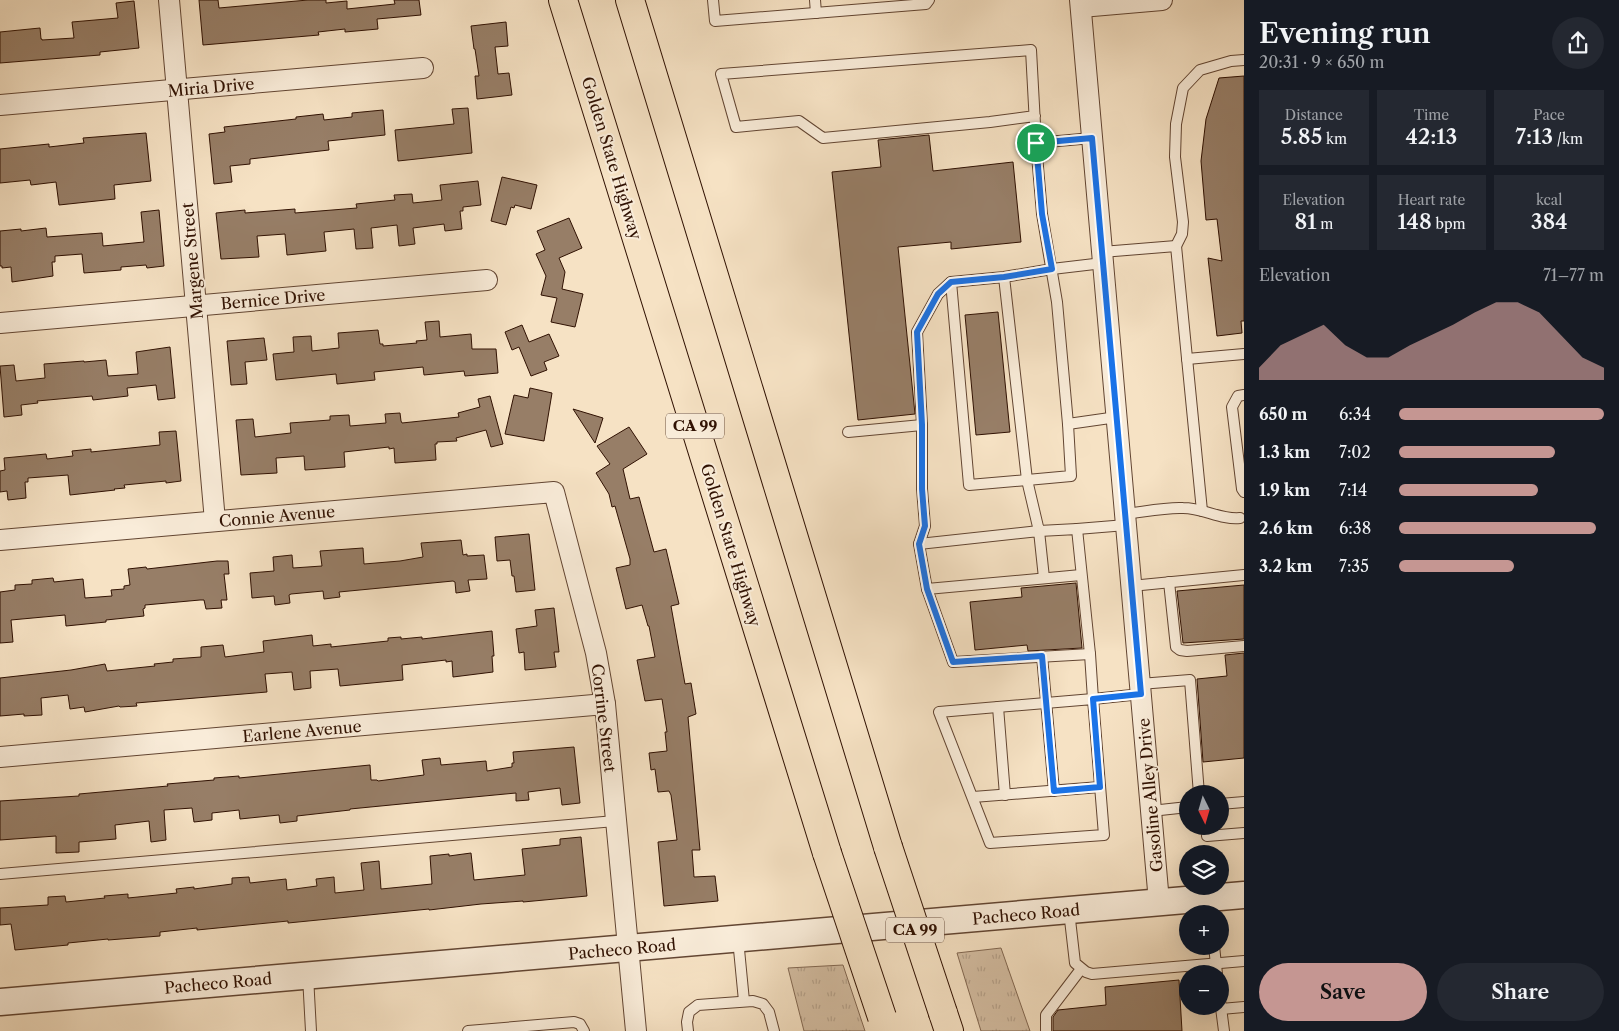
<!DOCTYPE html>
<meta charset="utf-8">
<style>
:root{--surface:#171b24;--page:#242831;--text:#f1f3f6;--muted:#9ea1a6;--accent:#c59692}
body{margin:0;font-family:"Libre Caslon Text",serif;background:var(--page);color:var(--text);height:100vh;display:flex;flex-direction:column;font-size:19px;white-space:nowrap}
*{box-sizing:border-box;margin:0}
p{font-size:16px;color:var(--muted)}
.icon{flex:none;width:28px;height:28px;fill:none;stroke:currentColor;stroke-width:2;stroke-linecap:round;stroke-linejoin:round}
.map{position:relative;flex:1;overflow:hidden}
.sheet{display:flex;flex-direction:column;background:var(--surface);width:375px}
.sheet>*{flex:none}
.needle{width:32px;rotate:175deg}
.fabs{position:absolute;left:1179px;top:785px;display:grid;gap:10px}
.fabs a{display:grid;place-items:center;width:50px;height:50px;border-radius:50%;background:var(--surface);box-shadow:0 5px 20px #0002;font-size:25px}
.pin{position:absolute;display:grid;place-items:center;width:42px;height:42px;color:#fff;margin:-21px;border:2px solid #fff;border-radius:50%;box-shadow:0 1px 5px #0007}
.round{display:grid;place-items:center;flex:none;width:52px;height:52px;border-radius:26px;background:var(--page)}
.summary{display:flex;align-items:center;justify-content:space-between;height:85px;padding:0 15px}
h1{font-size:28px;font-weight:600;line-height:38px}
.metrics{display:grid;grid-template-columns:repeat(3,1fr);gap:8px;height:85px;padding:5px 15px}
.metrics div{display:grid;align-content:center;border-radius:0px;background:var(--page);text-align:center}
.metrics b{font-size:21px;font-weight:600}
.metrics small{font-size:14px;font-weight:400}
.metrics p{font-size:14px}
.chart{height:140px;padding:10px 15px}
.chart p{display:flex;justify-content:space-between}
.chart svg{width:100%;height:90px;margin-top:5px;fill:var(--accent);opacity:.7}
.primary-button{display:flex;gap:10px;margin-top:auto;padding:10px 15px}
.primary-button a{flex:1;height:58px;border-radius:30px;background:var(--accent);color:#111;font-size:20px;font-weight:600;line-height:58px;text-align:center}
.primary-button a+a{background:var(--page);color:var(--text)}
ul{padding:0 15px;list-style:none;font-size:16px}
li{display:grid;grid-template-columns:80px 60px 1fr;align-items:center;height:38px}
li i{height:12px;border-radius:6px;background:var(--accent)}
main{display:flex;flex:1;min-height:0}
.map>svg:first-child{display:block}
</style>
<main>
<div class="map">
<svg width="1244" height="1031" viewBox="0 0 1244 1031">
<defs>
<pattern id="grass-tufts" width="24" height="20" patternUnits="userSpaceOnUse" patternTransform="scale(1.25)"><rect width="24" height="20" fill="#d4bea3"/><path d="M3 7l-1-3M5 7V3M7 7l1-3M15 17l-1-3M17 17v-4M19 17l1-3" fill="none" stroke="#b6a28b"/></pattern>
</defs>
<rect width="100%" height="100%" fill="#f6e2c4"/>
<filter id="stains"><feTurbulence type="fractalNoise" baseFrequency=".004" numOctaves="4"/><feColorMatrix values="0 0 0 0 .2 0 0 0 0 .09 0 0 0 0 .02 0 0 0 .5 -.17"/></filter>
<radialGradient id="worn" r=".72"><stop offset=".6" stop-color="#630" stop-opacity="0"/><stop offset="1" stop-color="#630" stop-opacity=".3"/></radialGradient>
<g fill="url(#grass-tufts)" stroke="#826852">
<polygon points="1001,948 1030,1031 981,1031 957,953"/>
<polygon points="843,965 865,1031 804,1031 788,968"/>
</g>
<g fill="#977e67" stroke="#301102">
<polygon points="199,0 218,0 219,8 308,0 326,0 326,3 347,1 347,9 395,4 394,0 419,0 421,15 377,19 378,29 345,32 345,29 318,32 319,35 203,45"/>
<polygon points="134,1 139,48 100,52 100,55 0,63 0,32 40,28 41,39 42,39 42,40 74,38 72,22 118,18 116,3"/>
<polygon points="506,22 508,46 495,47 498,74 509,73 512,95 477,99 475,76 479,76 475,49 474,49 471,26"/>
<polygon points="1244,76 1244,321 1241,321 1242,333 1217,336 1208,258 1222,261 1217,219 1206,220 1201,161 1206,119 1219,78"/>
<polygon points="468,108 472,153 398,161 395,130 454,124 452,109"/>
<polygon points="383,110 385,135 328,141 329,150 250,159 250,164 230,166 232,182 214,184 209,134 225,132 224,127 296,119 296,117 323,114 324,120 352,117 352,113"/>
<polygon points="146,133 151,181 114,185 115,199 59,205 56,182 31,185 30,180 0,183 0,149 49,144 49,147 84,143 83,138"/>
<polygon points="929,135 933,171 1013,162 1021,242 951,249 951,242 898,247 915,414 858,420 832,172 881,167 878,140"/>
<polygon points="502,177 537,185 531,209 515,205 514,208 511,207 506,225 491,221"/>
<polygon points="478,181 481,205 463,207 463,211 460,211 462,229 445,231 444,224 413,228 415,244 399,246 397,225 371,228 373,248 356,249 354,229 324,232 326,251 287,255 285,234 257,236 259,257 221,259 216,213 245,210 245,213 295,209 295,213 357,208 356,204 395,200 394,195 412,194 413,203 442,200 440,185"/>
<polygon points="159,210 164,266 147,268 146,265 121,267 121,270 84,273 82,254 55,256 55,262 52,262 53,276 12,282 11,267 2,268 2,266 0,266 0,231 21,229 21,231 46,228 47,237 102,233 103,246 144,242 141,212"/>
<polygon points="569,218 582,248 559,258 565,272 562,289 583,294 575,327 551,322 557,298 541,295 546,276 536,254 545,250 537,231"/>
<polygon points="998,312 1010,432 976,435 965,315"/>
<polygon points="439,321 440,337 471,334 472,349 496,349 498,373 465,376 464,371 424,375 423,367 374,372 375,380 337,384 336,374 276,380 273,354 294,352 293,337 311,336 312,351 339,348 338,333 378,330 380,344 383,344 383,346 417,343 416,341 427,340 425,322"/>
<polygon points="522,325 529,342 549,334 559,356 544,362 547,370 531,376 519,347 512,350 505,332"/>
<polygon points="264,338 267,360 245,362 247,384 231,385 227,341"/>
<polygon points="170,347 175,398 158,400 156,385 127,388 128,396 93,400 92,396 37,401 38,403 21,405 22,415 4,417 0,366 14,365 16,381 45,378 44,364 84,361 84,362 106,360 108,376 138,374 136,352"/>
<polygon points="530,388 552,393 544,441 505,434 514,395 528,398"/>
<polygon points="490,396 503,444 491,447 486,430 456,438 457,441 437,442 437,444 435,444 436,460 395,463 394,448 389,449 389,447 344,452 345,467 305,470 304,456 276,458 277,473 241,475 236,420 253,419 255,437 291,433 290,423 330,420 330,416 349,415 350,426 386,423 385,414 400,413 401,421 402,423 459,417 458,413 480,407 478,399"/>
<polygon points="573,409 603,418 595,443"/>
<polygon points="629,427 647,454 623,469 630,499 639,497 654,552 666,549 679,604 671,606 685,684 691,683 696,714 688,717 700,850 692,850 694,877 715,876 718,901 664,906 658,842 677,840 671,795 669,791 658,792 655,769 651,770 649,753 667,751 665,732 667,732 662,699 645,701 637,660 655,657 649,626 648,626 642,605 626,609 616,568 630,565 630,559 615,506 612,507 609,494 596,473 610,464 597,446"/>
<polygon points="176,431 181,481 166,483 166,481 124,485 125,488 114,489 115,490 70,495 68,475 28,478 28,482 25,482 26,498 8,500 7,491 0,492 0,471 5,470 4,458 46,454 47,459 73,456 72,451 91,449 91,452 160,445 159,432"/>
<polygon points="529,534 535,590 516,592 514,576 512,576 510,560 497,561 495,537"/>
<polygon points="461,540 463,555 467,554 467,556 484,555 487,579 468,580 470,591 456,593 455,582 453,581 339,592 340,597 324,599 323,591 291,594 289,595 290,603 275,605 274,596 252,598 250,573 274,571 273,557 292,555 293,568 322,566 320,551 363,548 364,564 400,561 423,557 421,543"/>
<polygon points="217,561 228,561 229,574 224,574 227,600 221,600 222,608 206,609 204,600 200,600 145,605 145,608 143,609 144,616 106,620 106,622 66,626 65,615 11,620 13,642 0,643 0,592 15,590 15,585 32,584 32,580 53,578 54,582 83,579 85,598 112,596 111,590 124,589 124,586 130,585 128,569 146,567 147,569"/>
<polygon points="1076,583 1082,648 1028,651 1027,645 975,650 970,602 1022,597 1021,588"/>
<polygon points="1244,585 1244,639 1183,643 1177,591"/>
<polygon points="554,608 559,652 554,652 556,667 525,670 524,652 519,653 516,629 537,626 535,610"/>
<polygon points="492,631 494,656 492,656 493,672 453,677 452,661 446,662 446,660 402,665 403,680 340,686 338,669 310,671 311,688 294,690 292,672 265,674 267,692 136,703 137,706 120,707 119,706 85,712 84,707 70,709 68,695 41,698 42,715 24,716 24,714 0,716 0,678 71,670 105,664 107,671 155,666 154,664 173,662 173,659 201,657 201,647 223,645 225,657 264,652 263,641 312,635 313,646 331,644 331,647 388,641 388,638 401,637 401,639 422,637 422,639"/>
<polygon points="1244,653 1244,758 1203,762 1197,679 1227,676 1225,655"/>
<polygon points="574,747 580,803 562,805 560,788 528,792 529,800 516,801 516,793 442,800 350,809 350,810 297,816 297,821 280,823 279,815 240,819 239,810 212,813 212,820 194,822 192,808 164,810 166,840 151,842 149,821 115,825 116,839 79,842 79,852 56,853 56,836 0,840 0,801 79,796 79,794 168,786 167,784 214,780 214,778 239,776 239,778 370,765 371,780 377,780 378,781 424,775 422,760 440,758 441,765 486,761 487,771 512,767 512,763 514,763 513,752"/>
<polygon points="581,837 587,896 523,902 523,901 481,904 429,910 429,909 288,923 288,921 197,930 197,928 160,932 160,936 108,940 108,939 68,943 68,945 15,950 11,924 0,925 0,908 48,905 48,897 65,896 66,902 105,898 104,896 128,894 128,898 177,893 176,889 194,887 194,889 232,884 232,878 249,877 250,883 286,879 287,890 317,886 316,879 334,877 335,893 364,890 361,863 379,861 381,889 432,884 430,856 449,854 449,856 471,853 474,880 525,875 522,849 560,845 560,839"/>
<polygon points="1179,980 1182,1031 1053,1031 1053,1017 1058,1010 1106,1005 1105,987"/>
</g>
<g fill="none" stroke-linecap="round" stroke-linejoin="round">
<defs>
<g id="service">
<polyline points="713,0 715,21 926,4 929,0"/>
<polyline points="815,0 816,13"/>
<polyline points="1035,116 990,122 823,138 799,121 736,127 721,74 1031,50 1036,143"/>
<polyline points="1092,138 1036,143 1042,214 1057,302 1068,424 1071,476 1027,480 1039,531 1077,529 1090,654 1093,699 1141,694"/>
<polyline points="1176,246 1182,234 1183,222 1175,157 1176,124 1183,88 1200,70 1231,61 1244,60"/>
<polyline points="1102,252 1176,246 1202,511"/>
<polyline points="1004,277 1027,480 969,485 951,282 1004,277 1052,269 1103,263"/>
<polyline points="1187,359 1244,354"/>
<polyline points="1244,395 1238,396 1232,407 1242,489 1244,492"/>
<polyline points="1068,424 1117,417"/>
<polyline points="848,432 922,425"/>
<path d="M1125,514C1143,512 1166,507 1183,508C1203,508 1221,520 1240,518"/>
<polyline points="1077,529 1126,525"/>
<polyline points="919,544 925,526 922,489 922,425 917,332 938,294 951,282"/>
<polyline points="1044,578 1039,531 919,544 927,589 953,662 1090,654"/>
<polyline points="1169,582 1176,647 1180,650 1187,651 1244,646"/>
<polyline points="1131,586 1244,575"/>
<polyline points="927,589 1081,575"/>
<polyline points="1042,656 1054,791"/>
<polyline points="1140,684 1190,680 1199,794"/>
<polygon points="1093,699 1104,835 990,843 939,712"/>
<polyline points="998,707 1005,795"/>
<polyline points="973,797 1100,787"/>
<polyline points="1220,804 1244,802"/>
<polyline points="1151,811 1188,807"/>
<polyline points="1207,836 1244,833"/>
<polyline points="0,874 615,821"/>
<polyline points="1069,911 1075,963 1086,972 1092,974 1244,961"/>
<polyline points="738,939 744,1001"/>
<polyline points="1214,946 1217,974"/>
<polyline points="308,976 311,1031"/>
<polyline points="1220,1000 1224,1031"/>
<polyline points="1221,1009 1244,1007"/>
<polyline points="468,1031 574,1022 580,1024 584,1031"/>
<polyline points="688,1031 687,1022 689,1012 698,1005 753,1001 763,1004 769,1012 774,1031"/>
<polyline points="1046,1031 1046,1015 1081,969"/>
</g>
<g id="minor">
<polyline points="169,0 215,521"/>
<polyline points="1080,0 1159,902"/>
<polyline points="1081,7 1162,0"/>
<polyline points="0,105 423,68"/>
<polyline points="0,323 487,280"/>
<polyline points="0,540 554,492 596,653 605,704 636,1031"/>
<polyline points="0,757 605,704"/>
</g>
<polyline id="tertiary" points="0,1002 1244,895"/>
<g id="motorway">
<polyline points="563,0 827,853"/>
<polyline points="630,0 888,847"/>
<polyline points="943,1013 949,1031"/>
</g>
</defs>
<use href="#service" stroke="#624532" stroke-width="12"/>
<use href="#minor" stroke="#624532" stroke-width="22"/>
<use href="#tertiary" stroke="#624532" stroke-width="29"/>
<use href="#motorway" stroke="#301102" stroke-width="30"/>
<use href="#service" stroke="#f9ecd9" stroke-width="10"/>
<use href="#minor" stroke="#f9ecd9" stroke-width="20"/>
<use href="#tertiary" stroke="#f9ecd9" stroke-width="26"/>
<use href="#motorway" stroke="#f6e2c4" stroke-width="28"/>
<defs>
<g id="motorway-bridge">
<polyline points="888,847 943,1013"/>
<polyline points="827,853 882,1017"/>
</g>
</defs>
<use href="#motorway-bridge" stroke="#301102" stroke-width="30" stroke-linecap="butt"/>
<use href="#motorway-bridge" stroke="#f6e2c4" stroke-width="28"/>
</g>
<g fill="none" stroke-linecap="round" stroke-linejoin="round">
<defs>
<polygon id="route" points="1092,138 1141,694 1093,699 1100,787 1054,791 1042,656 953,662 927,589 919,544 925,526 922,489 922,425 917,332 938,294 951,282 1004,277 1052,269 1042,214 1036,143"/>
</defs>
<use href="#route" stroke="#fff" stroke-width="10"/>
<use href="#route" stroke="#1a73e8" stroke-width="6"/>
</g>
<g text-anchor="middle" stroke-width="4" stroke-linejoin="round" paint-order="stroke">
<g fill="#f9ecd9" stroke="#6c5342" stroke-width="1">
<rect x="666" y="413.5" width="58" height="25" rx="4"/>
<rect x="886" y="917.5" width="58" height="25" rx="4"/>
</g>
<g font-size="15" font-weight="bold" fill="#301102">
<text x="695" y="431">CA 99</text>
<text x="915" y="935">CA 99</text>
</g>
<g font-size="16" fill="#301102" stroke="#f9ecd9">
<text transform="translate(211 87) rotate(-5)" y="6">Miria Drive</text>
<text transform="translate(612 158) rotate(73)" y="6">Golden State Highway</text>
<text transform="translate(192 261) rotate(-95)" y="6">Margene Street</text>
<text transform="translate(273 299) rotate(-5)" y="6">Bernice Drive</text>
<text transform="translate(277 516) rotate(-5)" y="6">Connie Avenue</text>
<text transform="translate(731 545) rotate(73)" y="6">Golden State Highway</text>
<text transform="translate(604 718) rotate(83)" y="6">Corrine Street</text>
<text transform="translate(302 731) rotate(-5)" y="6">Earlene Avenue</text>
<text transform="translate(1150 795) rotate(-95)" y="6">Gasoline Alley Drive</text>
<text transform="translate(1026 914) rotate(-5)" y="6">Pacheco Road</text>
<text transform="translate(622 949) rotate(-5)" y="6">Pacheco Road</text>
<text transform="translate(218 983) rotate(-5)" y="6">Pacheco Road</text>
</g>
</g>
<rect width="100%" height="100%" filter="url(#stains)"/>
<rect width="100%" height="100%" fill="url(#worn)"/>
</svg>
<div class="fabs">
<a><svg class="needle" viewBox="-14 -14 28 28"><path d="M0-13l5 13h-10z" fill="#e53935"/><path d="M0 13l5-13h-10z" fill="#9ea1a6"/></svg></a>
<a><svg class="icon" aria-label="layers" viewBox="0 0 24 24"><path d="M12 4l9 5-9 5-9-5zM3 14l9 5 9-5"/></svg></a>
<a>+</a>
<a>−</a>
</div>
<div class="pin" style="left:1036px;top:143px;background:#1e9e55"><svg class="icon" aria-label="arrive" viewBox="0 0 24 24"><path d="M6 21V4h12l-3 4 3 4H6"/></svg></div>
</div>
<section class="sheet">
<div class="summary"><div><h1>Evening run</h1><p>20:31 · 9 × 650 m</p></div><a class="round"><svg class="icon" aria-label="share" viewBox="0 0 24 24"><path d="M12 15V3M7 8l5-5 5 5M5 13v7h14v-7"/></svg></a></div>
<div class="metrics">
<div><p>Distance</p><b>5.85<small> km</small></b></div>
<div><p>Time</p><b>42:13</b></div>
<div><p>Pace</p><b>7:13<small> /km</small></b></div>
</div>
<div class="metrics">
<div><p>Elevation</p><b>81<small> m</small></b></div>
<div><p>Heart rate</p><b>148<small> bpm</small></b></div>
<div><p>kcal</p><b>384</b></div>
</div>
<div class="chart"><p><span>Elevation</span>71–77 m</p>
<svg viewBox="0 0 160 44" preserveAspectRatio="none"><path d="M0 44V38L10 27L20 22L30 17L40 27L50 33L60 33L70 27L80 22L90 17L100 11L110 6L120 6L130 11L140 22L150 33L160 38V44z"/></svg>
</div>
<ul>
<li><b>650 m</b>6:34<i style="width:100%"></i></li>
<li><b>1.3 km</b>7:02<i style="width:76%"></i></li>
<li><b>1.9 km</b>7:14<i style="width:68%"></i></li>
<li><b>2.6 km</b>6:38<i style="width:96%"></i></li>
<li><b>3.2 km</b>7:35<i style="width:56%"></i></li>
</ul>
<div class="primary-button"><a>Save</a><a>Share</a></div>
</section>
</main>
